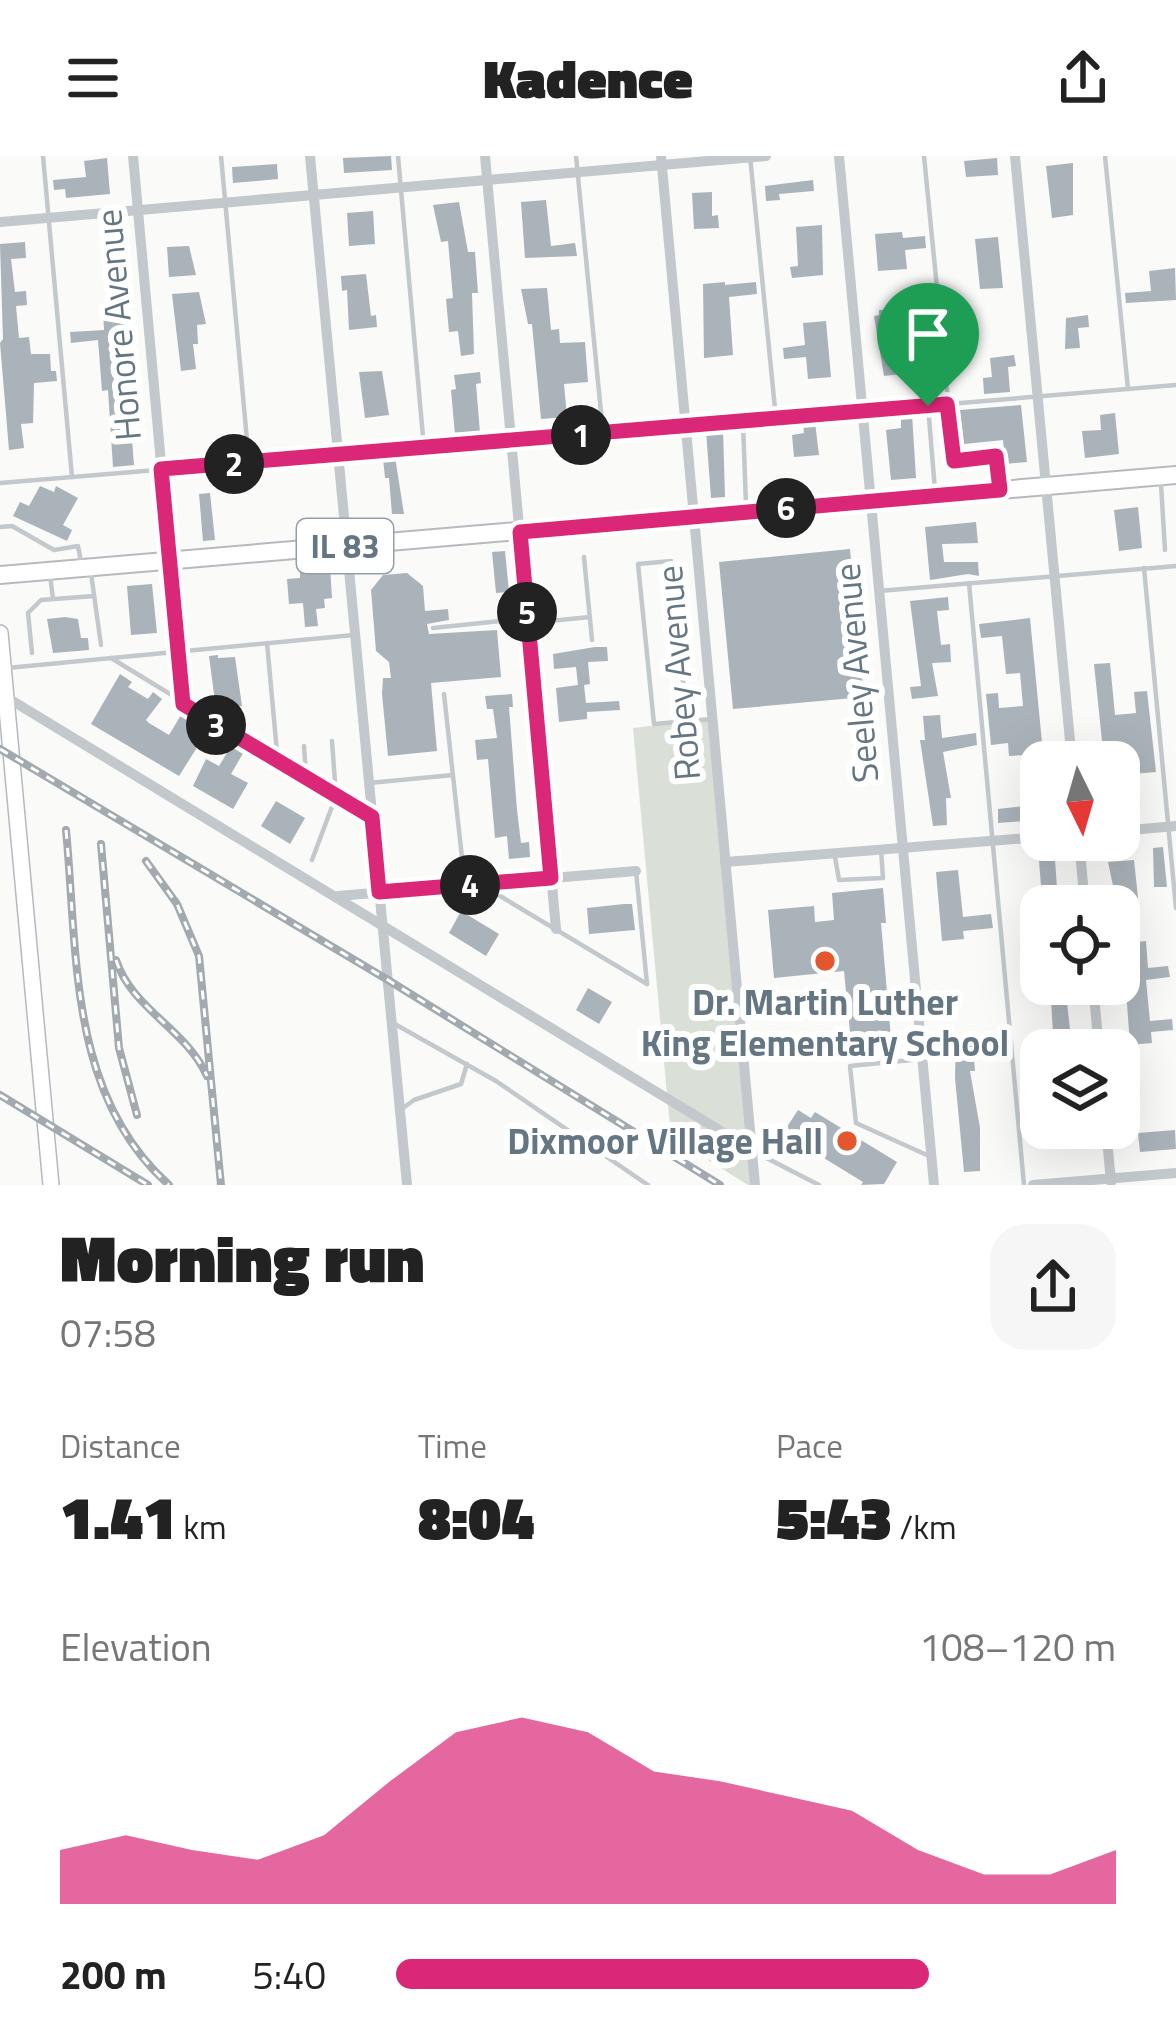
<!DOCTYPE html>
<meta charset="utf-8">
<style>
:root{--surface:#fff;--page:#f6f6f6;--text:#222;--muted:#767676;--accent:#db2777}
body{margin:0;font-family:"Titillium Web",sans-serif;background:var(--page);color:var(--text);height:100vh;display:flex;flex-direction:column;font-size:45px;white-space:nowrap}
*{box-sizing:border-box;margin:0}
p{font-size:39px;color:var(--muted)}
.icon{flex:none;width:66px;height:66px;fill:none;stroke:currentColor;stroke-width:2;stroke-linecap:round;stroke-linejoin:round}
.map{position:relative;height:1029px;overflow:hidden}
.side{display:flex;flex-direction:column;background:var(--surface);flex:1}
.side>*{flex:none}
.needle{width:78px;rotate:175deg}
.fabs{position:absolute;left:1020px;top:585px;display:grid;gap:24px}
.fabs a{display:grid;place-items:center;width:120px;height:120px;border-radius:24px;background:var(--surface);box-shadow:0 12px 48px #0002;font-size:60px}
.pin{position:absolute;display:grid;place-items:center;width:102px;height:102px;color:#fff;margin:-123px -51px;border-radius:50% 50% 50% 0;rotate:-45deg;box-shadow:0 0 12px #0007}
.pin .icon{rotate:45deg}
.km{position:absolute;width:60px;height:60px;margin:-30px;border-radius:50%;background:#222;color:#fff;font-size:33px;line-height:60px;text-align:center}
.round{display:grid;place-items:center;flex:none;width:126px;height:126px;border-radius:36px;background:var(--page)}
.headline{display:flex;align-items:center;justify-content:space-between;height:204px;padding:0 60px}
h1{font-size:66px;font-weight:800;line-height:90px}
.stats{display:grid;grid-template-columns:repeat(3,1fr);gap:18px;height:204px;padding:12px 60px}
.stats div{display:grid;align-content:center}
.stats b{font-size:60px;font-weight:800}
.stats small{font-size:33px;font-weight:400}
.stats p{font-size:33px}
.chart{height:336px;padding:24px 60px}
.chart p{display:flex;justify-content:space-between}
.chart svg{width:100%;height:216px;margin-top:12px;fill:var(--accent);opacity:.7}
ul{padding:0 60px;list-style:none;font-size:39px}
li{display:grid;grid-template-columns:192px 144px 1fr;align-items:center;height:90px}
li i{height:30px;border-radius:15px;background:var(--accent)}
header{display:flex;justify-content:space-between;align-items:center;height:156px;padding:0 60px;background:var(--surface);font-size:54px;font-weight:800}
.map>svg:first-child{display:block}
</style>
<header><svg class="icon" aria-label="menu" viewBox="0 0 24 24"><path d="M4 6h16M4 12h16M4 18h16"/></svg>Kadence<svg class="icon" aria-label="share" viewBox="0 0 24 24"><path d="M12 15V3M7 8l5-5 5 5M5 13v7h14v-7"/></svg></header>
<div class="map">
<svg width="1176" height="1029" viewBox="0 0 1176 1029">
<rect width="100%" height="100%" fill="#fafaf8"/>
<polygon fill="#dadfd7" points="712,563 755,1029 748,1029 671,981 633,572"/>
<g fill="#aab3b9">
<polygon points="391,0 392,14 344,17 343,2"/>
<polygon points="107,2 110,38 66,42 65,33 54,34 53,24 86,21 84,5"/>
<polygon points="997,2 998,19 966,21 964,5"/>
<polygon points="1073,7 1073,59 1052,62 1046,10"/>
<polygon points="277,8 278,23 233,27 232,11"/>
<polygon points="813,24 814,35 779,38 780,44 766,45 765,30"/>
<polygon points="712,36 712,60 718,59 719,72 694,73 692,37"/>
<polygon points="546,44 551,90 575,87 577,100 525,102 521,46"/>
<polygon points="459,46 468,96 475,96 478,137 472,137 474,198 461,200 458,175 449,176 446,143 453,142 448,85 441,86 433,49"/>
<polygon points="373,55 375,88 349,90 347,57"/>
<polygon points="822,69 823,119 792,122 790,111 798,110 796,71"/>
<polygon points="902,76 903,82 925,80 926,92 905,94 907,113 878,115 875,78"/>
<polygon points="998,81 1003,132 980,133 975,83"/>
<polygon points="25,86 26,102 11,103 15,136 26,135 27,149 16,150 19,182 29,181 31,198 50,198 51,215 56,215 57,225 34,227 33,267 21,268 24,292 9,294 0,187 3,183 0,88"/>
<polygon points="189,90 196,119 169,121 167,91"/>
<polygon points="1175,112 1176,144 1126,147 1125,137 1151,135 1149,115"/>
<polygon points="366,118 371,160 376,159 377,171 349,174 347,134 342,135 341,120"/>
<polygon points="725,126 725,129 756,126 757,138 729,141 733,199 704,202 703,128"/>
<polygon points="547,132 551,174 559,173 560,187 585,186 588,226 564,228 567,261 541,263 532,168 528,168 521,133"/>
<polygon points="199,136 206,168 197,169 198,188 193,188 196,213 181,215 172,138"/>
<polygon points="122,152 130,206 126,207 134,309 113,311 108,234 102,235 98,184 71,187 70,176 104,174 103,153"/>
<polygon points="914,152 916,179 935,177 936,191 923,192 924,206 901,207 902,218 884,220 874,160 879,159 879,154"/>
<polygon points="1088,159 1089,171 1078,172 1080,192 1065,193 1066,162"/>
<polygon points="826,165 831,221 808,223 806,201 784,203 783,192 805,189 803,167"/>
<polygon points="1014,199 1016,210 1008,211 1010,236 984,238 983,222 992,221 990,202"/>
<polygon points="382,215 389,259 365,262 359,216"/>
<polygon points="480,216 481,227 476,228 480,277 455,279 451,234 456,233 454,219"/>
<polygon points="1021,249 1027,306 1005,308 1003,284 964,288 960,254"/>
<polygon points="1115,257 1119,298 1085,302 1082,275 1101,274 1100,259"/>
<polygon points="912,258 916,322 891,324 886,274 901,272 901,259"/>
<polygon points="815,266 819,299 794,301 792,279 804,277 803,267"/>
<polygon points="723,274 725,341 711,342 706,275"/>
<polygon points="395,301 404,358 392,358 389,322 385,322 383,302"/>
<polygon points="40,330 54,336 56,330 78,342 63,369 72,374 67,385 13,360 20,346 29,350"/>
<polygon points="210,337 215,384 203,385 199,338"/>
<polygon points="1138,351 1142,392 1119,395 1114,354"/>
<polygon points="976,366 978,387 942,388 944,406 978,406 979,420 968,418 930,424 925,371"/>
<polygon points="850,393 864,541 733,553 719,406"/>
<polygon points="505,395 509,436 496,437 492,396"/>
<polygon points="330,410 332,442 324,443 325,452 316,453 318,470 305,471 303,447 289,448 287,423 300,422 300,413"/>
<polygon points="407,417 423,430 425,455 448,453 449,464 427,468 429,478 497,474 501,521 431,527 437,595 388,600 382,538 383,522 391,522 389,506 376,495 371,434 383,419"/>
<polygon points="152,428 157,477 131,479 127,430"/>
<polygon points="948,441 949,454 937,455 941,489 950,488 951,506 932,507 938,540 912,543 910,531 921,530 910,445"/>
<polygon points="65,461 78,463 81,482 88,482 89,494 53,497 47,463"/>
<polygon points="1030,462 1043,597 1041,624 1027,625 1025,599 1009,600 1008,587 991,589 986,538 998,537 999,552 1023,550 1020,517 1006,518 1002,480 981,482 979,468"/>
<polygon points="595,491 607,491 608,505 588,506 590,528 584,529 586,547 619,545 620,554 587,556 587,563 559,566 556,532 578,529 576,511 554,513 553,498"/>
<polygon points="218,499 218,502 235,501 242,550 216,553 209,500"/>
<polygon points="1110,507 1115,559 1136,557 1134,536 1147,535 1156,616 1133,618 1136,650 1119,652 1119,603 1104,604 1094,508"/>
<polygon points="120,518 132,526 128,531 148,543 153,536 162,543 146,564 149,567 169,579 181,559 208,574 179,620 91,568"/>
<polygon points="512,538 513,551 509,551 517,654 521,687 529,686 530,701 509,703 507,680 495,682 488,603 477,604 475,584 497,582 493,553 487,553 485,540"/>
<polygon points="940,559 942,582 976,577 977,589 943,596 951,642 946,642 947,669 933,670 920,584 925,584 923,560"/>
<polygon points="233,587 245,594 231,618 248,627 233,653 193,630 206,603 219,610"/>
<polygon points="276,645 305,662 290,688 261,670"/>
<polygon points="1041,648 1041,664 998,667 998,653"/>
<polygon points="1163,691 1167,731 1154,731 1153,692"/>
<polygon points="1055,704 1058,745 1036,747 1034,731 1041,730 1039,705"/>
<polygon points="1134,704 1138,742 1116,744 1108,706"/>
<polygon points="958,714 963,761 991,758 993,772 963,775 964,783 942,785 936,716"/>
<polygon points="883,732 886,767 881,767 891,882 851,886 844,815 774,822 768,754 814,750 815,766 834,764 832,737"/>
<polygon points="624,748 632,748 635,774 589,778 587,752"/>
<polygon points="461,755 499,778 486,800 449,777"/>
<polygon points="1146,785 1148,812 1168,810 1170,821 1146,824 1150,865 1172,863 1173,874 1151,876 1152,887 1130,889 1123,793 1129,793 1129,787"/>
<polygon points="1065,828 1072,892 1054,894 1051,844 1042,845 1040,831"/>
<polygon points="588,832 612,846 599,868 576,854"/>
<polygon points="978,877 979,891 973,891 975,915 970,915 980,972 980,1015 964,1016 955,922 956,879"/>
<polygon points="798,954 811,962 815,956 897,1006 884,1028 861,1029 863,1026 783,977"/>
<polygon points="1175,974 1176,993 1140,996 1138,977"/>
</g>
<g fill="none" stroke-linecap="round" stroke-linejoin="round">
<defs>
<polyline id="secondary" points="0,477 51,1029"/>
<polyline id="primary" points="0,419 1176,319"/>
</defs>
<use href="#secondary" stroke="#b3babf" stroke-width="18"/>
<use href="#primary" stroke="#b5babe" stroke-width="20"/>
<g stroke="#c3c8cc" stroke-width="4.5">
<polyline points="43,0 72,321"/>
<polyline points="221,0 249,306"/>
<polyline points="398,0 424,292"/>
<polyline points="576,0 603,277"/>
<polyline points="750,0 776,263"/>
<polyline points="924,0 954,305 996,300 999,330"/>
<polyline points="1105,0 1128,233"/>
<polyline points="928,250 935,334"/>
<polyline points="743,266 746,350"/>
<polyline points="0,327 1176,229"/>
<polyline points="1161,328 1165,394"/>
<polyline points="0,371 12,370 54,394 78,390 81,406"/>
<polyline points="584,401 592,484"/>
<polyline points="1144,412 1176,752"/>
<polyline points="91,417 101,489"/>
<polyline points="50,419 53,443"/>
<polyline points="969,427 1024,1029"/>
<polyline points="879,435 1176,410"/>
<polyline points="530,467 590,461"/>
<polyline points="433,472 528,462"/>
<polyline points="267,487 278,607"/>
<polyline points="32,497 28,457 41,444 94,440"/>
<polyline points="111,502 367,658"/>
<polyline points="7,512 354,479"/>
<polyline points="444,538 465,729"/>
<polyline points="687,565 671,405 638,408 654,568 712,563"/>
<polyline points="304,590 306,620"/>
<polyline points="369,627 453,619"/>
<polyline points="835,701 839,724 883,722 881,693"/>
<polyline points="312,704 336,640 332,585"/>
<polyline points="636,715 647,828"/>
<polyline points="485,731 647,828"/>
<polyline points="393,867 496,925 648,1029"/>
<polyline points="922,903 850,910 856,967 929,1000"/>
<polyline points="403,952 414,944 461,928 467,908"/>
<polyline points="755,996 819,1029"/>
</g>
<g stroke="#c3c8cc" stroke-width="10">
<polyline points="133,0 183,548"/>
<polyline points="310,0 407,1029"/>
<polyline points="485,0 556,773"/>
<polyline points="661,0 755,1029"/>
<polyline points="839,0 934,1029"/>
<polyline points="1015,0 1072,606"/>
<polyline points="0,66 766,0"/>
<polyline points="6,541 752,994"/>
<polyline points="1119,675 1176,670"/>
<polyline points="1079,684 1085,750"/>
<polyline points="725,706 1041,681"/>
<polyline points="338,740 636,715"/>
<polyline points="1093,828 1099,894"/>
<polyline points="1106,972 1111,1026"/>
<polyline points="1033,1029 1176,1017"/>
</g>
<use href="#secondary" stroke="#fff" stroke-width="15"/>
<use href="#primary" stroke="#fff" stroke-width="16"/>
<defs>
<g id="rail">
<polyline points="0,593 388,824 720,1029"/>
<path d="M66,674C78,798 68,939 169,1029"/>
<polyline points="101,688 119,892 137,959"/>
<polyline points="146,705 177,748 199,800 221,1029"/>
<path d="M116,804C132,853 186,873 207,920"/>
<polyline points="0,939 148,1029"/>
</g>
</defs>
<use href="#rail" stroke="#a2aab0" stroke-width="8"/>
<use href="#rail" stroke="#fff" stroke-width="3" stroke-dasharray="9" stroke-linecap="butt"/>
</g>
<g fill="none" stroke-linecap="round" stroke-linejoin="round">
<defs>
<polygon id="route" points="947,248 954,305 996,300 1000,334 520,376 551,722 379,736 372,661 183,548 161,313"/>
</defs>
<use href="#route" stroke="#fff" stroke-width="24"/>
<use href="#route" stroke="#db2777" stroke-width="15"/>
</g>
<g fill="#e4572e" stroke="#fff" stroke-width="4.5">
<circle cx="825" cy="805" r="12"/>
<circle cx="847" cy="985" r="12"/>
</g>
<g text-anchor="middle" stroke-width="12" stroke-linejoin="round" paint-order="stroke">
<rect fill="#fff" stroke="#939fa8" stroke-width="3" x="297" y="363" width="96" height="54" rx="9"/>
<g font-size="33" font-weight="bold" fill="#657683">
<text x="345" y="402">IL 83</text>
</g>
<g font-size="36" fill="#657683" stroke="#fff">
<text transform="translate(118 169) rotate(-95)" y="13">Honore Avenue</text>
<text transform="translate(678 517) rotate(-95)" y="13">Robey Avenue</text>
<text transform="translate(856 517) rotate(-95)" y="13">Seeley Avenue</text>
</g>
<g font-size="36" font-weight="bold" fill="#657683" stroke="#fff">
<text x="825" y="859">Dr. Martin Luther<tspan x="825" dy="41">King Elementary School</tspan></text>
<text x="823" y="998" text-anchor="end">Dixmoor Village Hall</text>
</g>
</g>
</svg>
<div class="fabs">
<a><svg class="needle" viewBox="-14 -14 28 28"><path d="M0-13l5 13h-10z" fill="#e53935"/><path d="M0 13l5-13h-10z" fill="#767676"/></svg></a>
<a><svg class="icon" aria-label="locate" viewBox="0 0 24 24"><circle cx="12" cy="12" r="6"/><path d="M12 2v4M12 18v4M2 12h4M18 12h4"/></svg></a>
<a><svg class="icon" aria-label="layers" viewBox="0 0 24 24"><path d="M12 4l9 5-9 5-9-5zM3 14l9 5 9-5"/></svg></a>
</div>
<div class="pin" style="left:928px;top:250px;background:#1e9e55"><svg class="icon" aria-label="arrive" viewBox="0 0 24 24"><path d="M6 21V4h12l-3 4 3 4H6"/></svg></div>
<b class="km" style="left:581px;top:279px">1</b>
<b class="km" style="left:234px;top:308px">2</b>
<b class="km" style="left:216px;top:569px">3</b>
<b class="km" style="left:470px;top:729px">4</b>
<b class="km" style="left:527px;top:456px">5</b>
<b class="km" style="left:786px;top:352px">6</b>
</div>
<section class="side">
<div class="headline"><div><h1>Morning run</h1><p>07:58</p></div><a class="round"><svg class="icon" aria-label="share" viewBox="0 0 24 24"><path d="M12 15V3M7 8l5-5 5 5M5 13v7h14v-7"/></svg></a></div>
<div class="stats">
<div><p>Distance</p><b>1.41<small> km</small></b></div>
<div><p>Time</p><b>8:04</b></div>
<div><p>Pace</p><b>5:43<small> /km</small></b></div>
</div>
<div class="chart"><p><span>Elevation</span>108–120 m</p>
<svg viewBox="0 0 160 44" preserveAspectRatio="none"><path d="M0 44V33L10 30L20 33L30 35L40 30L50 19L60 9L70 6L80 9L90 17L100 19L110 22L120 25L130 33L140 38L150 38L160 33V44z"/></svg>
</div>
<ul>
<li><b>200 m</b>5:40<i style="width:74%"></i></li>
</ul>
</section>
